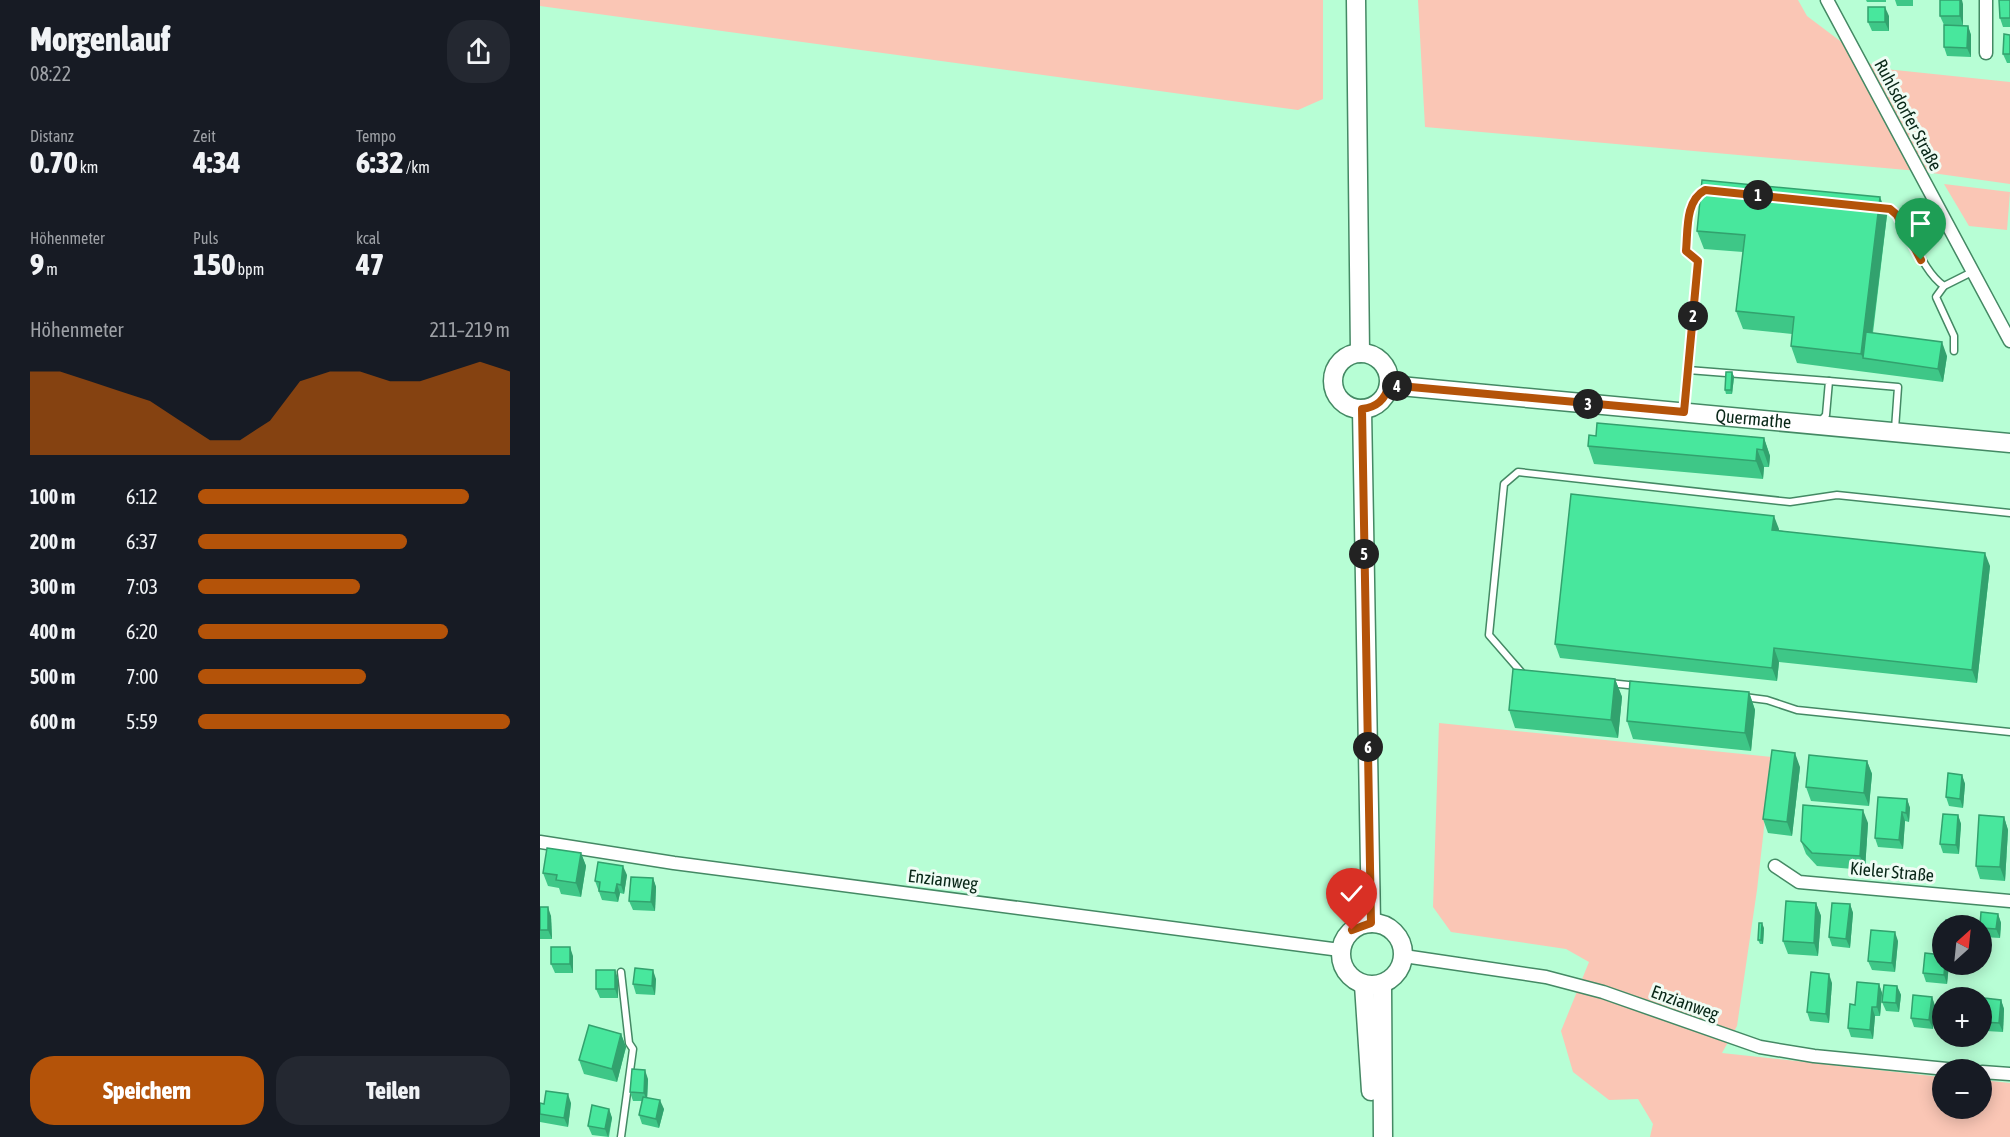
<!DOCTYPE html>
<html lang="de">
<meta charset="utf-8">
<style>
:root{--surface:#171b24;--page:#242831;--text:#f1f3f6;--muted:#9ea1a6;--accent:#b45309}
body{margin:0;font-family:"Asap Condensed",sans-serif;background:var(--page);color:var(--text);height:100vh;display:flex;flex-direction:column;font-size:22px;white-space:nowrap}
*{box-sizing:border-box;margin:0}
p{font-size:20px;color:var(--muted)}
.icon{flex:none;width:33px;height:33px;fill:none;stroke:currentColor;stroke-width:2;stroke-linecap:round;stroke-linejoin:round}
.map{position:relative;flex:1;overflow:hidden}
.panel{display:flex;flex-direction:column;background:var(--surface);width:540px}
.panel>*{flex:none}
.needle{width:39px;rotate:27deg}
.buttons{position:absolute;left:1392px;top:915px;display:grid;gap:12px}
.buttons a{display:grid;place-items:center;width:60px;height:60px;border-radius:50%;background:var(--surface);box-shadow:0 3px 15px #0003;font-size:30px}
.pin{position:absolute;display:grid;place-items:center;width:51px;height:51px;color:#fff;margin:-62px -26px;border-radius:50% 50% 50% 0;rotate:-45deg;box-shadow:0 0 6px #0007}
.pin .icon{rotate:45deg}
.km{position:absolute;width:30px;height:30px;margin:-15px;border-radius:50%;background:#222;color:#fff;font-size:16px;line-height:30px;text-align:center}
.round{display:grid;place-items:center;flex:none;width:63px;height:63px;border-radius:24px;background:var(--page)}
.head{display:flex;align-items:center;justify-content:space-between;height:102px;padding:0 30px}
h1{font-size:33px;font-weight:800;line-height:45px}
.stats{display:grid;grid-template-columns:repeat(3,1fr);gap:9px;height:102px;padding:6px 30px}
.stats div{display:grid;align-content:center}
.stats b{font-size:30px;font-weight:800}
.stats small{font-size:16px;font-weight:400}
.stats p{font-size:16px}
.chart{height:168px;padding:12px 30px}
.chart p{display:flex;justify-content:space-between}
.chart svg{width:100%;height:108px;margin-top:6px;fill:var(--accent);opacity:.7}
.button{display:flex;gap:12px;margin-top:auto;padding:12px 30px}
.button a{flex:1;height:69px;border-radius:24px;background:var(--accent);color:#fff;font-size:24px;font-weight:800;line-height:69px;text-align:center}
.button a+a{background:var(--page);color:var(--text)}
ul{padding:0 30px;list-style:none;font-size:20px}
li{display:grid;grid-template-columns:96px 72px 1fr;align-items:center;height:45px}
li i{height:15px;border-radius:8px;background:var(--accent)}
main{display:flex;flex:1;min-height:0}
.map>svg:first-child{display:block}
</style>
<main>
<section class="panel">
<div class="head"><div><h1>Morgenlauf</h1><p>08:22</p></div><a class="round"><svg class="icon" aria-label="share" viewBox="0 0 24 24"><path d="M12 15V3M7 8l5-5 5 5M5 13v7h14v-7"/></svg></a></div>
<div class="stats">
<div><p>Distanz</p><b>0.70<small> km</small></b></div>
<div><p>Zeit</p><b>4:34</b></div>
<div><p>Tempo</p><b>6:32<small> /km</small></b></div>
</div>
<div class="stats">
<div><p>Höhenmeter</p><b>9<small> m</small></b></div>
<div><p>Puls</p><b>150<small> bpm</small></b></div>
<div><p>kcal</p><b>47</b></div>
</div>
<div class="chart"><p><span>Höhenmeter</span>211–219 m</p>
<svg viewBox="0 0 160 44" preserveAspectRatio="none"><path d="M0 44V10L10 10L20 14L30 18L40 22L50 30L60 38L70 38L80 30L90 14L100 10L110 10L120 14L130 14L140 10L150 6L160 10V44z"/></svg>
</div>
<ul>
<li><b>100 m</b>6:12<i style="width:87%"></i></li>
<li><b>200 m</b>6:37<i style="width:67%"></i></li>
<li><b>300 m</b>7:03<i style="width:52%"></i></li>
<li><b>400 m</b>6:20<i style="width:80%"></i></li>
<li><b>500 m</b>7:00<i style="width:54%"></i></li>
<li><b>600 m</b>5:59<i style="width:100%"></i></li>
</ul>
<div class="button"><a>Speichern</a><a>Teilen</a></div>
</section>
<div class="map">
<svg width="1470" height="1137" viewBox="0 0 1470 1137">
<rect width="100%" height="100%" fill="#b7fed5"/>
<g fill="#fac6b5">
<polygon points="0,0 783,0 783,99 758,110 0,6"/>
<polygon points="878,0 1258,0 1267,16 1336,68 1470,82 1470,184 1378,171 885,127"/>
<polygon points="1404,184 1470,192 1467,230 1429,226"/>
<polygon points="899,723 1232,757 1217,890 1197,1026 1182,1053 1402,1077 1402,1108 1442,1108 1442,1080 1470,1083 1470,1137 1110,1137 1113,1124 1098,1099 1069,1100 1033,1072 1021,1031 1049,962 1026,949 911,932 893,907"/>
</g>
<g fill="none" stroke-linecap="round" stroke-linejoin="round">
<defs>
<g id="lane">
<path d="M1338,207C1343,208 1348,208 1352,210C1370,222 1378,268 1404,286L1432,272"/>
<polyline points="1404,286 1396,297 1414,336 1414,351"/>
<polyline points="1148,370 1289,381 1286,415 1280,422"/>
<polyline points="1289,381 1358,387 1355,429"/>
<path d="M1144,411L1158,261L1146,251C1148,231 1144,197 1166,190"/>
<polyline points="982,673 949,635 964,484 978,472 1250,502 1297,495 1470,513"/>
<polyline points="1069,683 1098,686"/>
<polyline points="1204,697 1227,700 1257,710 1470,732"/>
<polyline points="81,1137 93,1049 89,1043 81,972"/>
</g>
<g id="street">
<polyline points="1287,0 1470,341"/>
<polyline points="1446,0 1446,53"/>
<polyline points="0,842 134,863 800,950 801,947"/>
<polyline points="1235,866 1259,882 1470,901"/>
<polyline points="864,956 1006,977 1063,992 1220,1047 1274,1056 1417,1070"/>
<polyline points="1442,1072 1470,1074"/>
</g>
<g id="secondary">
<polyline points="816,0 820,353"/>
<circle cx="821" cy="381" r="28"/>
<path id="s1" d="M849,385L1470,443"/>
<polyline points="822,409 831,923"/>
<circle cx="832" cy="954" r="31"/>
<polyline points="842,984 843,1137"/>
<polyline points="824,985 831,1091"/>
</g>
</defs>
<use href="#lane" stroke="#448964" stroke-width="9"/>
<use href="#street" stroke="#448964" stroke-width="15"/>
<use href="#secondary" stroke="#448964" stroke-width="21"/>
<use href="#lane" stroke="#fff" stroke-width="6"/>
<use href="#street" stroke="#fff" stroke-width="12"/>
<use href="#secondary" stroke="#fff" stroke-width="18"/>
</g>
<g fill="#3ec787">
<polygon points="1326,0 1346,0 1346,2 1327,2"/>
<polygon points="1355,0 1373,0 1373,6 1357,6"/>
<polygon points="1470,0 1470,27 1463,27 1460,18"/>
<polygon points="1423,4 1423,25 1404,25 1400,16"/>
<polygon points="1349,16 1349,31 1332,31 1328,22"/>
<polygon points="1428,26 1431,35 1431,57 1407,56 1404,47"/>
<polygon points="1470,35 1470,63 1467,63 1463,54"/>
<polygon points="1347,215 1333,333 1407,356 1403,382 1257,363 1251,346 1252,334 1203,329 1196,311 1203,252 1164,249 1157,231"/>
<polygon points="1192,372 1194,377 1192,394 1186,394 1185,390"/>
<polygon points="1224,438 1230,456 1229,467 1224,467 1223,479 1054,464 1048,446"/>
<polygon points="1239,529 1238,530 1450,566 1437,683 1239,662 1237,681 1020,658 1015,644"/>
<polygon points="1075,679 1082,697 1078,738 975,728 969,710"/>
<polygon points="1209,692 1215,710 1211,751 1093,739 1087,721"/>
<polygon points="1327,761 1332,774 1329,806 1271,801 1266,787"/>
<polygon points="1260,767 1252,836 1228,833 1223,819"/>
<polygon points="1422,775 1425,784 1423,808 1409,806 1406,797"/>
<polygon points="1367,799 1370,808 1369,822 1365,821 1363,849 1338,847 1335,838"/>
<polygon points="1418,815 1421,824 1419,854 1403,853 1400,844"/>
<polygon points="1464,817 1468,830 1465,881 1440,879 1436,866"/>
<polygon points="1328,823 1325,870 1277,866 1266,854 1261,841"/>
<polygon points="41,853 46,866 41,897 21,894 19,888 8,886 3,873"/>
<polygon points="87,875 84,894 80,893 78,902 62,900 55,881"/>
<polygon points="113,878 116,887 115,911 93,910 89,901"/>
<polygon points="1276,903 1281,916 1278,956 1248,954 1243,941"/>
<polygon points="1310,904 1313,913 1310,948 1292,946 1289,937"/>
<polygon points="0,907 11,916 12,939 0,939"/>
<polygon points="1458,914 1461,923 1460,938 1443,937 1442,933 1442,928"/>
<polygon points="1224,928 1223,944 1220,944 1218,940"/>
<polygon points="1358,941 1355,972 1332,970 1328,961"/>
<polygon points="33,956 33,973 15,973 11,964"/>
<polygon points="1402,964 1409,964 1407,984 1386,982 1383,973"/>
<polygon points="75,970 78,979 78,998 60,998 56,989"/>
<polygon points="116,979 115,995 96,994 93,984"/>
<polygon points="1292,983 1289,1023 1270,1021 1267,1012"/>
<polygon points="1339,984 1342,993 1340,1016 1335,1016 1333,1039 1311,1037 1308,1028 1315,1005"/>
<polygon points="1357,986 1361,995 1359,1012 1346,1011 1342,1002"/>
<polygon points="1392,997 1395,1006 1393,1029 1374,1027 1371,1018"/>
<polygon points="1461,1000 1464,1009 1463,1032 1446,1031 1443,1022"/>
<polygon points="81,1034 86,1047 77,1082 44,1074 39,1060"/>
<polygon points="108,1079 107,1098 124,1109 119,1128 102,1124 99,1115 102,1101 93,1101 90,1092"/>
<polygon points="0,1103 31,1103 28,1127 0,1122"/>
<polygon points="69,1109 72,1118 69,1137 52,1135 48,1126"/>
</g>
<g fill="#32a26e">
<polygon points="1420,0 1422,0 1423,4 1423,25 1420,16"/>
<polygon points="1345,7 1349,16 1349,31 1345,22"/>
<polygon points="1428,26 1431,35 1431,57 1427,48"/>
<polygon points="1340,197 1347,215 1329,359 1323,358 1321,354"/>
<polygon points="1402,342 1407,356 1403,382 1398,369"/>
<polygon points="1192,372 1194,377 1192,394 1191,390"/>
<polygon points="1224,438 1230,456 1229,467 1223,450"/>
<polygon points="1217,449 1224,467 1223,479 1216,461"/>
<polygon points="1234,516 1239,529 1237,543 1232,530"/>
<polygon points="1445,553 1450,566 1437,683 1432,670"/>
<polygon points="1234,648 1239,662 1237,681 1232,668"/>
<polygon points="1075,679 1082,697 1078,738 1071,720"/>
<polygon points="1209,692 1215,710 1211,751 1205,733"/>
<polygon points="1255,753 1260,767 1252,836 1247,822"/>
<polygon points="1327,761 1332,774 1329,806 1324,793"/>
<polygon points="1422,775 1425,784 1423,808 1420,799"/>
<polygon points="1367,799 1370,808 1369,822 1366,813"/>
<polygon points="1323,810 1328,823 1325,870 1320,856"/>
<polygon points="1362,812 1365,821 1363,849 1359,840"/>
<polygon points="1418,815 1421,824 1419,854 1416,845"/>
<polygon points="1464,817 1468,830 1465,881 1460,867"/>
<polygon points="41,853 46,866 41,897 36,883"/>
<polygon points="83,866 87,875 84,894 81,885"/>
<polygon points="113,878 116,887 115,911 111,902"/>
<polygon points="77,884 80,893 78,902 75,893"/>
<polygon points="1276,903 1281,916 1278,956 1274,943"/>
<polygon points="1310,904 1313,913 1310,948 1306,939"/>
<polygon points="8,907 11,916 12,939 8,930"/>
<polygon points="1458,914 1461,923 1460,938 1456,929"/>
<polygon points="1222,923 1224,928 1223,944 1221,940"/>
<polygon points="1355,932 1358,941 1355,972 1352,963"/>
<polygon points="30,947 33,956 33,973 30,964"/>
<polygon points="1405,964 1409,964 1407,984 1404,975"/>
<polygon points="75,970 78,979 78,998 75,989"/>
<polygon points="113,970 116,979 115,995 112,986"/>
<polygon points="1289,974 1292,983 1289,1023 1286,1014"/>
<polygon points="1339,984 1342,993 1340,1016 1337,1007"/>
<polygon points="1357,986 1361,995 1359,1012 1356,1003"/>
<polygon points="1392,997 1395,1006 1393,1029 1389,1020"/>
<polygon points="1461,1000 1464,1009 1463,1032 1459,1023"/>
<polygon points="1332,1007 1335,1016 1333,1039 1330,1030"/>
<polygon points="81,1034 86,1047 77,1082 72,1069"/>
<polygon points="105,1070 108,1079 107,1102 104,1093"/>
<polygon points="28,1094 31,1103 28,1127 24,1118"/>
<polygon points="120,1100 124,1109 119,1128 116,1119"/>
<polygon points="69,1109 72,1118 68,1137 65,1129"/>
</g>
<g fill="#48e79d" stroke="#32a26e" stroke-width="1.5">
<rect x="1400" y="0" width="20" height="16"/>
<polygon points="1459,0 1470,0 1470,18 1460,18"/>
<rect x="1328" y="7" width="17" height="15"/>
<polygon points="1404,25 1428,26 1427,48 1404,47"/>
<polygon points="1464,34 1470,35 1470,54 1463,54"/>
<polygon points="1162,180 1340,197 1321,354 1251,346 1254,317 1196,311 1205,235 1157,231"/>
<polygon points="1326,332 1402,342 1398,369 1323,358"/>
<polygon points="1186,372 1192,372 1191,390 1185,390"/>
<polygon points="1057,423 1224,438 1223,450 1217,449 1216,461 1048,446 1049,435 1056,436"/>
<polygon points="1031,494 1234,516 1232,530 1445,553 1432,670 1234,648 1232,668 1015,644"/>
<polygon points="973,669 1075,679 1071,720 969,710"/>
<polygon points="1090,681 1209,692 1205,733 1087,721"/>
<polygon points="1232,750 1255,753 1247,822 1223,819"/>
<polygon points="1269,755 1327,761 1324,793 1266,787"/>
<polygon points="1408,773 1422,775 1420,799 1406,797"/>
<polygon points="1338,797 1367,799 1366,813 1362,812 1359,840 1335,838"/>
<polygon points="1263,805 1323,810 1320,856 1272,853 1261,841"/>
<polygon points="1403,814 1418,815 1416,845 1400,844"/>
<polygon points="1439,815 1464,817 1460,867 1436,866"/>
<polygon points="7,848 41,853 36,883 16,880 17,875 3,873"/>
<polygon points="58,862 83,866 81,885 77,884 75,893 59,891 60,882 55,881"/>
<polygon points="91,877 113,878 111,902 89,901"/>
<polygon points="1246,901 1276,903 1274,943 1243,941"/>
<polygon points="1292,903 1310,904 1306,939 1289,937"/>
<rect x="0" y="907" width="8" height="23"/>
<polygon points="1441,912 1458,914 1456,929 1442,928 1442,926 1440,926"/>
<polygon points="1406,920 1421,921 1421,926 1406,926"/>
<polygon points="1219,923 1222,923 1221,940 1218,940"/>
<polygon points="1331,930 1355,932 1352,963 1328,961"/>
<rect x="11" y="947" width="19" height="17"/>
<polygon points="1385,953 1402,955 1402,964 1405,964 1404,975 1383,973"/>
<polygon points="95,968 113,970 112,986 93,984"/>
<rect x="56" y="970" width="19" height="19"/>
<polygon points="1271,972 1289,974 1286,1014 1267,1012"/>
<polygon points="1317,982 1339,984 1337,1007 1332,1007 1330,1030 1308,1028 1310,1004 1315,1005"/>
<polygon points="1344,985 1357,986 1356,1003 1342,1002"/>
<polygon points="1373,995 1392,997 1389,1020 1371,1018"/>
<polygon points="1444,998 1461,1000 1459,1023 1443,1022"/>
<polygon points="49,1025 81,1034 72,1069 39,1060"/>
<polygon points="92,1069 105,1070 104,1093 90,1092"/>
<polygon points="6,1091 28,1094 24,1118 0,1114 0,1103 4,1104"/>
<polygon points="103,1097 120,1100 116,1119 99,1115"/>
<polygon points="52,1105 69,1109 65,1129 48,1126"/>
</g>
<g fill="none" stroke-linecap="round" stroke-linejoin="round">
<defs>
<path id="route" d="M812,930L831,923L822,409C837,407 845,400 849,385L1144,412L1158,261L1146,251C1148,230 1145,201 1165,190L1350,209L1357,215L1381,260"/>
</defs>
<use href="#route" stroke="#fff" stroke-width="12"/>
<use href="#route" stroke="#b45309" stroke-width="8"/>
</g>
<g text-anchor="middle" stroke-width="6" stroke-linejoin="round" paint-order="stroke">
<g font-size="18" fill="#092718" stroke="#effcf4">
<text transform="translate(1368 115) rotate(62)" y="6">Ruhlsdorfer Straße</text>
<text dy="6" stroke="none"><textPath href="#s1" startOffset="366">Quermathe</textPath></text>
<text transform="translate(1352 872) rotate(5)" y="6">Kieler Straße</text>
<text transform="translate(403 880) rotate(7)" y="6">Enzianweg</text>
<text transform="translate(1145 1003) rotate(20)" y="6">Enzianweg</text>
</g>
</g>
</svg>
<div class="buttons">
<a><svg class="needle" viewBox="-14 -14 28 28"><path d="M0-13l5 13h-10z" fill="#e53935"/><path d="M0 13l5-13h-10z" fill="#9ea1a6"/></svg></a>
<a>+</a>
<a>−</a>
</div>
<div class="pin" style="left:1381px;top:260px;background:#1e9e55"><svg class="icon" aria-label="arrive" viewBox="0 0 24 24"><path d="M6 21V4h12l-3 4 3 4H6"/></svg></div>
<div class="pin" style="left:812px;top:930px;background:#d93025"><svg class="icon" aria-label="check" viewBox="0 0 24 24"><path d="M5 12l5 5 9-10"/></svg></div>
<b class="km" style="left:1218px;top:195px">1</b>
<b class="km" style="left:1153px;top:316px">2</b>
<b class="km" style="left:1048px;top:404px">3</b>
<b class="km" style="left:857px;top:386px">4</b>
<b class="km" style="left:824px;top:554px">5</b>
<b class="km" style="left:828px;top:747px">6</b>
</div>
</main>
